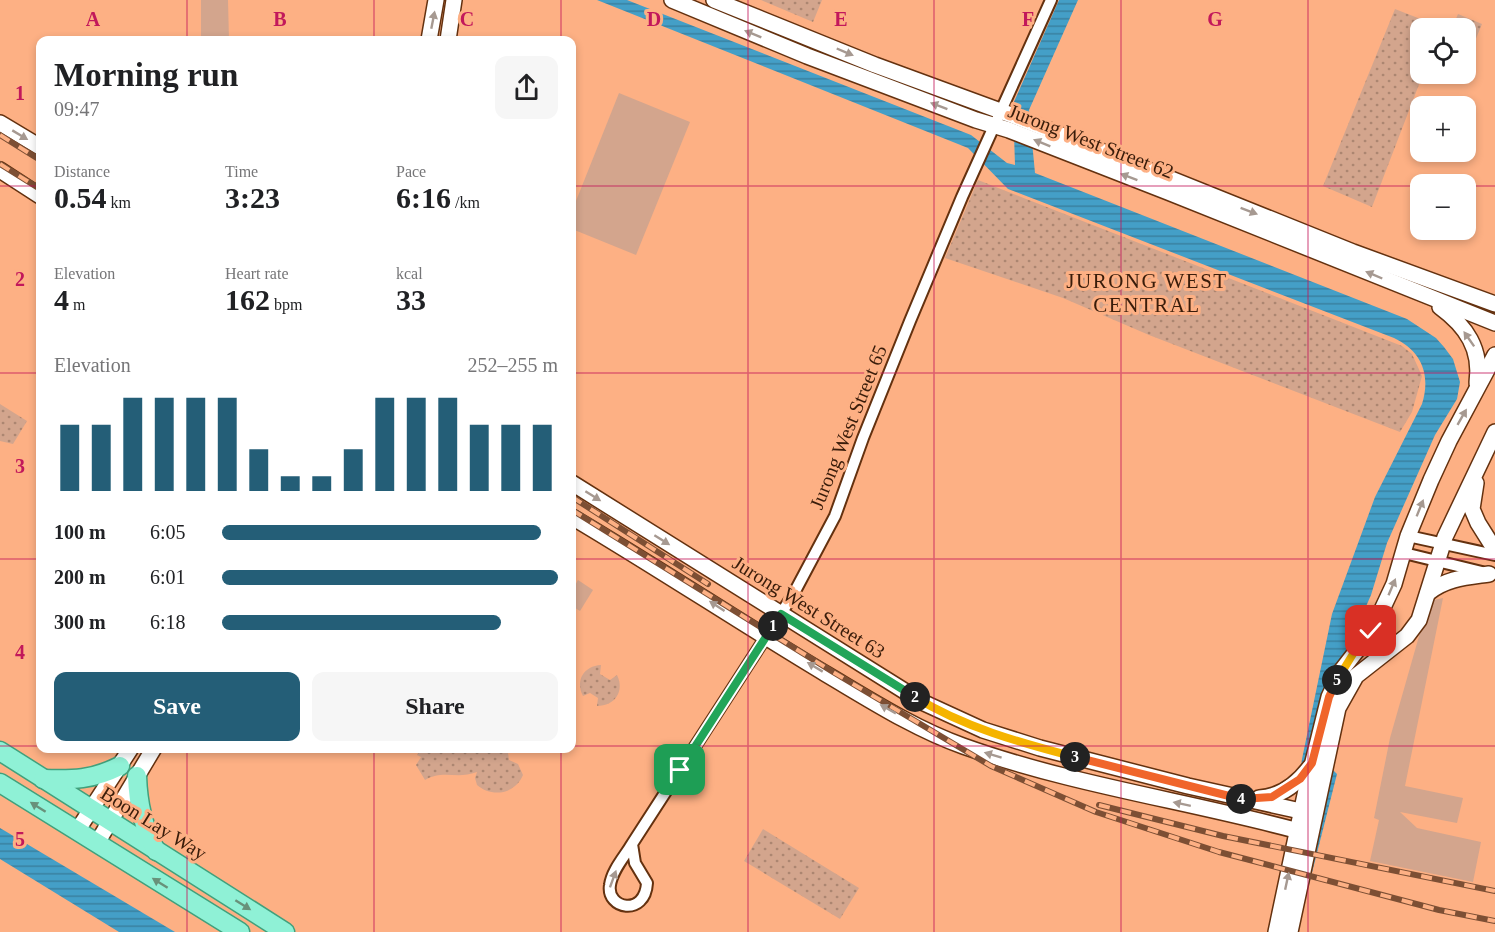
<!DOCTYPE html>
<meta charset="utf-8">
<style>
:root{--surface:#fff;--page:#f6f6f6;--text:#202124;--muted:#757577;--accent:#245e77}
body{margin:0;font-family:Georgia,serif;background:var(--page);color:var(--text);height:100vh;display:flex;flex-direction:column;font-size:22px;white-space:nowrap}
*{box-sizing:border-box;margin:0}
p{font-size:20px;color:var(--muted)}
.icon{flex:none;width:33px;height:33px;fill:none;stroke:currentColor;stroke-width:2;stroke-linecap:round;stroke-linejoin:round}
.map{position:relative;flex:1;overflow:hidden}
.drawer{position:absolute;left:36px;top:36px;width:540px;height:717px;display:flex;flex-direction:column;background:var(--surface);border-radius:12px;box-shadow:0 3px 9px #0003}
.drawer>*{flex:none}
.tools{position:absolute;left:1410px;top:18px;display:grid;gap:12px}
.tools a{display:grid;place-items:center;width:66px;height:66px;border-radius:12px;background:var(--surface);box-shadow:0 3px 9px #0003;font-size:30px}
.pin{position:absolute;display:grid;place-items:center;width:51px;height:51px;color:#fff;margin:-26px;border-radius:12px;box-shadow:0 3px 9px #0006}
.km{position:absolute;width:30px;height:30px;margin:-15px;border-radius:50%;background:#222;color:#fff;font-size:16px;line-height:30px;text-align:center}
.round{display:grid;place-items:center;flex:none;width:63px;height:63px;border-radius:12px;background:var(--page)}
.summary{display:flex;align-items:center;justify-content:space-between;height:102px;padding:0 18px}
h1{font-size:33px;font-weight:700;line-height:45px}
.stats{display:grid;grid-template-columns:repeat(3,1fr);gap:9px;height:102px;padding:6px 18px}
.stats div{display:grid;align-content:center}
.stats b{font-size:30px;font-weight:700}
.stats small{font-size:16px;font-weight:400}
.stats p{font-size:16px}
.chart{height:168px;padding:12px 18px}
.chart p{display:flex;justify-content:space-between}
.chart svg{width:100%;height:108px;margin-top:6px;stroke:var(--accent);stroke-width:6}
.primary-button{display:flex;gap:12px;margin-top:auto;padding:12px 18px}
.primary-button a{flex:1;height:69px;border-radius:12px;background:var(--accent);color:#fff;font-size:24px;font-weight:700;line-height:69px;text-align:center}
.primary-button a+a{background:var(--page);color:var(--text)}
ul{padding:0 18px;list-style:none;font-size:20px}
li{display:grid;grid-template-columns:96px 72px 1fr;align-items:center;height:45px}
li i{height:15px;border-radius:8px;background:var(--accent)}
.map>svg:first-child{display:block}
</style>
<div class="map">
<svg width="1495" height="932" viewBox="0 0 1495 932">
<defs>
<pattern id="park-dots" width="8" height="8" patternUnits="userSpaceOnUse" patternTransform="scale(1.5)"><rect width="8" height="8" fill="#d3a58d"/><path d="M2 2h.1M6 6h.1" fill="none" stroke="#ac8671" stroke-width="1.8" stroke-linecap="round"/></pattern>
<pattern id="water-rules" width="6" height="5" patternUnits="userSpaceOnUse" patternTransform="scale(1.5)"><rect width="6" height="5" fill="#449fc7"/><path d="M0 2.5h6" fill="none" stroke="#3a81a0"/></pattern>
</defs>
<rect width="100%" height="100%" fill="#fdb084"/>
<g fill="#d3a58d">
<polygon points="201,0 228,0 229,40 201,40"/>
<polygon points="619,93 690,122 636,255 572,229 572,211"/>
<polygon points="578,580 593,590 580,611 572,606 572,591"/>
<polygon points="1443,598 1405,786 1463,798 1457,823 1400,812 1417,828 1481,842 1473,882 1370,861 1379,820 1374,818 1390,738 1429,601"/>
</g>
<g fill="url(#park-dots)">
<polygon points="761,0 822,0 813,22"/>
<polygon points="1395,9 1441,27 1420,28 1420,74 1423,74 1372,207 1323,186"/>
<polygon points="1458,14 1482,24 1475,41 1466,38 1466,28 1452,28"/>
<polygon points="978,180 1402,346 1412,354 1422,376 1412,412 1400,432 1149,335 1063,298 945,258"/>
<polygon points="0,404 27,421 13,444 0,441"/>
<path d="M601,665L600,674L610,680L617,675C625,691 615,706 597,706L598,698L590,693L583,696C575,680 584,666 601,665Z"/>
<path d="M418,749H511L508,753L509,760L518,764L523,775C515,794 492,798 477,785L475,778L477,772C456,780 444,769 425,780L416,765L421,757L417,755L419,752Z"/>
<polygon points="763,829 859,888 840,919 744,861"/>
</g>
<g fill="url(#water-rules)">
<path d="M597,0H627L971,135L1007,163L1015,165L1013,104L1059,0H1078L1029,110L1035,173L1407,319L1436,338L1444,347L1453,359L1460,382L1457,399L1435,435L1387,543L1371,595L1357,627L1348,657L1328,765L1337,774L1297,932L1283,886L1302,759L1332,614L1375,497L1422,404C1431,375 1422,351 1394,338L1008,189L968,148Z"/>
<polygon points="0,828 175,932 119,932 0,859"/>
</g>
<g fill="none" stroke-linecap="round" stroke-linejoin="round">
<defs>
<g id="street">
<polyline points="1408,536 1495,555"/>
<polyline points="1404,553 1482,572"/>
<path d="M632,844L635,863L647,883C645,917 606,909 610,885C612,870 625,856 632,844L793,595L835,516L863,438L910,321L962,197L1051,0"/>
</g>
<g id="secondary">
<polyline points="672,0 807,56 976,120 1009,130 1168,192 1495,323"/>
<polyline points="714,0 875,65 1014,116 1353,252 1495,304"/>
<polyline points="429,40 436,0"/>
<polyline points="448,40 454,0"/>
<polyline points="0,123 40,147"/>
<polyline points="0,170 40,196"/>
<path d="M1440,307C1466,326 1482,349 1477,383"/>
<polyline points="572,483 922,702 983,730 1040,748 1188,786 1314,814"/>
<polyline points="1476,483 1472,509 1478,523 1495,550"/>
<path d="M572,517C658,568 741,623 826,674C870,700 915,729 963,746C1075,786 1195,802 1310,834"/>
<path d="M1428,593C1446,578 1468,577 1489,574"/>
<path d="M1259,798C1281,797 1297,784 1310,767"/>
<polyline points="77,831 131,748"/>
<polyline points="97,843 154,748"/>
<polyline points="1276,932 1306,790 1329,697 1341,671 1372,631 1394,584 1408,536 1431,480 1449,441 1495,355"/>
<polyline points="1290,932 1338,708 1356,676 1407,636 1419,620 1445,537 1495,432"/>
</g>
<g id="primary">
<polyline points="0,751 285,932"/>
<path d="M137,776C138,804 143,826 156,851"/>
<path d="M43,779C73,780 92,780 120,766"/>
<polyline points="0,783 240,932"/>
</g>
</defs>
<use href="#street" stroke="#64310f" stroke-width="14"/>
<use href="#secondary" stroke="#64310f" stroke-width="18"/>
<use href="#primary" stroke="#41a07c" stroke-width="21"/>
<use href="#street" stroke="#fff" stroke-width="10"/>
<use href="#secondary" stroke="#fff" stroke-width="15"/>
<use href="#primary" stroke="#8ff1d6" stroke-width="18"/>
<defs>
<g id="rail">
<polyline points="0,135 40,160"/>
<polyline points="0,164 40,189"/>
<polyline points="572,497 708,584"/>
<polyline points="572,510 833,672 991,766 1096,812 1219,852 1439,910 1495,921"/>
<polyline points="1099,805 1223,836 1495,891"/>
</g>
</defs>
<use href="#rail" stroke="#7d4f34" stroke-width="6"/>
<use href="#rail" stroke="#fdb084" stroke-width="4" stroke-dasharray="11" stroke-linecap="butt"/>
</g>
<defs><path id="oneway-solid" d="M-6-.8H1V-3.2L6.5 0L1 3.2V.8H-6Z" transform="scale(1.5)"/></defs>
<g fill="#a69991">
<use href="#oneway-solid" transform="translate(433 20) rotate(-79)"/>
<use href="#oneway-solid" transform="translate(753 34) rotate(-158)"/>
<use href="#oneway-solid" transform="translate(845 52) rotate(23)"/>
<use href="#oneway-solid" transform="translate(939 106) rotate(-159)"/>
<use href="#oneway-solid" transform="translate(20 135) rotate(31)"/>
<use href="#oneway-solid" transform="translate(1042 143) rotate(-158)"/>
<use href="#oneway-solid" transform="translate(1129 177) rotate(-159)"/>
<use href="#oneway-solid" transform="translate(1249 211) rotate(21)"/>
<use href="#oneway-solid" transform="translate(1374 275) rotate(-157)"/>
<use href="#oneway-solid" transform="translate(1469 339) rotate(-125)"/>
<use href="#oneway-solid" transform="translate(1462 417) rotate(-60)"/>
<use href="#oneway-solid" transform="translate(593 496) rotate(32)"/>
<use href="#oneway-solid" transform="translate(1420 508) rotate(-68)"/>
<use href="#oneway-solid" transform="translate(662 540) rotate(32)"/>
<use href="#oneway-solid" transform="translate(1392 587) rotate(-67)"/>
<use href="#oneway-solid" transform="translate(717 606) rotate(-147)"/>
<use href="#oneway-solid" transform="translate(815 667) rotate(-149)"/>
<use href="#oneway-solid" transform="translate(888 709) rotate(-151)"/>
<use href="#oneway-solid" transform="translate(993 755) rotate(-163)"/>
<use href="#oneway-solid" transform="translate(1182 804) rotate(-168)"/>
<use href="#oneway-solid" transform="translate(613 879) rotate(-70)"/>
<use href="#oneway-solid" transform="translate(1287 881) rotate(-78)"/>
</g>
<g fill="#68917a">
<use href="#oneway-solid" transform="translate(38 807) rotate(-148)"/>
<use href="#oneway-solid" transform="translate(160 883) rotate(-148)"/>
<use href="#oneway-solid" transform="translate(243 905) rotate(32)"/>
</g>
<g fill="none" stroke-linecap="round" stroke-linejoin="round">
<defs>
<polyline id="split-1" points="680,770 773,626"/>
<polyline id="split-2" points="773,626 781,614 915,697"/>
<path id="split-3" d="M915,697C963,727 1021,743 1075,757"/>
<polyline id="split-4" points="1075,757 1241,799"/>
<polyline id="split-5" points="1241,799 1272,797 1300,779 1312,763 1329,697 1337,680"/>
<polyline id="split-6" points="1337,680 1353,654 1371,631"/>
</defs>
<use href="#split-1" stroke="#fff" stroke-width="12"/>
<use href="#split-2" stroke="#fff" stroke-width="12"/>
<use href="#split-3" stroke="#fff" stroke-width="12"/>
<use href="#split-4" stroke="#fff" stroke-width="12"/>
<use href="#split-5" stroke="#fff" stroke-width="12"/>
<use href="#split-6" stroke="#fff" stroke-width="12"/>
<use href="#split-1" stroke="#22a559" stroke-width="8"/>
<use href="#split-2" stroke="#22a559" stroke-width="8"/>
<use href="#split-3" stroke="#f5b400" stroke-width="8"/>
<use href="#split-4" stroke="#f0652b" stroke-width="8"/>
<use href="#split-5" stroke="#f0652b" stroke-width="8"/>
<use href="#split-6" stroke="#f5b400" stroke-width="8"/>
</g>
<path fill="none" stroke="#c2185b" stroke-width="1.5" stroke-opacity="0.55" d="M187,0V40M374,0V40M561,0V40M748,0V932M934,0V932M1121,0V932M1308,0V932M0,186H40M572,186H1420M1466,186H1495M0,373H40M572,373H1495M0,559H40M572,559H1495M0,746H40M572,746H1495M187,748V932M374,748V932M561,748V932"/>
<g text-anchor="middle" stroke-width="6" stroke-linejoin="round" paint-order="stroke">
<g font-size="20" fill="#391c0a" stroke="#fdb084">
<text transform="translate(1091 141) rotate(21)" y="7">Jurong West Street 62</text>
<text transform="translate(848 427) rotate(-68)" y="7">Jurong West Street 65</text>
<text transform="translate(809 607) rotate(32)" y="7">Jurong West Street 63</text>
<text transform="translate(154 823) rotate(32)" y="7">Boon Lay Way</text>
</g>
<g font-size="21" letter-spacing="1.5" fill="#391c0a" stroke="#fdb084">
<text x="1147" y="288">JURONG WEST<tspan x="1147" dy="24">CENTRAL</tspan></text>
</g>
</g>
<g font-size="20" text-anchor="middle" font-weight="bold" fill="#c2185b" stroke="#fdb084" stroke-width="6" stroke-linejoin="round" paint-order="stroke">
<text x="93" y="26">A</text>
<text x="280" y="26">B</text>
<text x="467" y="26">C</text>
<text x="654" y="26">D</text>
<text x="841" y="26">E</text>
<text x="1028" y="26">F</text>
<text x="1215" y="26">G</text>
<text x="20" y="100">1</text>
<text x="20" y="286">2</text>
<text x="20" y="473">3</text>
<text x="20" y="659">4</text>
<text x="20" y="846">5</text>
</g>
</svg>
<div class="tools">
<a><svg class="icon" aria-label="locate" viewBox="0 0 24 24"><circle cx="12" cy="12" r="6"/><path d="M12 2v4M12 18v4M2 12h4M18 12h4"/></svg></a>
<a>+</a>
<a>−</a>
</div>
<div class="pin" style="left:680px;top:770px;background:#1e9e55"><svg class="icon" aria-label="arrive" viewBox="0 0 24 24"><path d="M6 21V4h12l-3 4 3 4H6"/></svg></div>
<div class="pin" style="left:1371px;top:631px;background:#d93025"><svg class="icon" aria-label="check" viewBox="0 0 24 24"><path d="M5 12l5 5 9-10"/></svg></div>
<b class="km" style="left:773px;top:626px">1</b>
<b class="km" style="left:915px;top:697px">2</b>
<b class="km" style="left:1075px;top:757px">3</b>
<b class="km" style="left:1241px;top:799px">4</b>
<b class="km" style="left:1337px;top:680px">5</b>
<section class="drawer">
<div class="summary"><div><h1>Morning run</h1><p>09:47</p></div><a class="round"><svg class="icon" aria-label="share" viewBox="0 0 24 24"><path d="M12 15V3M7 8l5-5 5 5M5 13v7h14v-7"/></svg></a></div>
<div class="stats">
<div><p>Distance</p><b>0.54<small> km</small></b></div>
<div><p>Time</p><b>3:23</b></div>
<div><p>Pace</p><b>6:16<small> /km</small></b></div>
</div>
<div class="stats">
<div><p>Elevation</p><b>4<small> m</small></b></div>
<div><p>Heart rate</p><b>162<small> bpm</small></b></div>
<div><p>kcal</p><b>33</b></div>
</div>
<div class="chart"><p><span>Elevation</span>252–255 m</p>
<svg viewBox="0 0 160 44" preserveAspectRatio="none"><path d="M5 44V17M15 44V17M25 44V6M35 44V6M45 44V6M55 44V6M65 44V27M75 44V38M85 44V38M95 44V27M105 44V6M115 44V6M125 44V6M135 44V17M145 44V17M155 44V17"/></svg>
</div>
<ul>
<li><b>100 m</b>6:05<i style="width:95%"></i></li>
<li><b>200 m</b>6:01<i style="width:100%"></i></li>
<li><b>300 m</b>6:18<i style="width:83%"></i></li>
</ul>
<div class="primary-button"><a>Save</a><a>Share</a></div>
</section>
</div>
